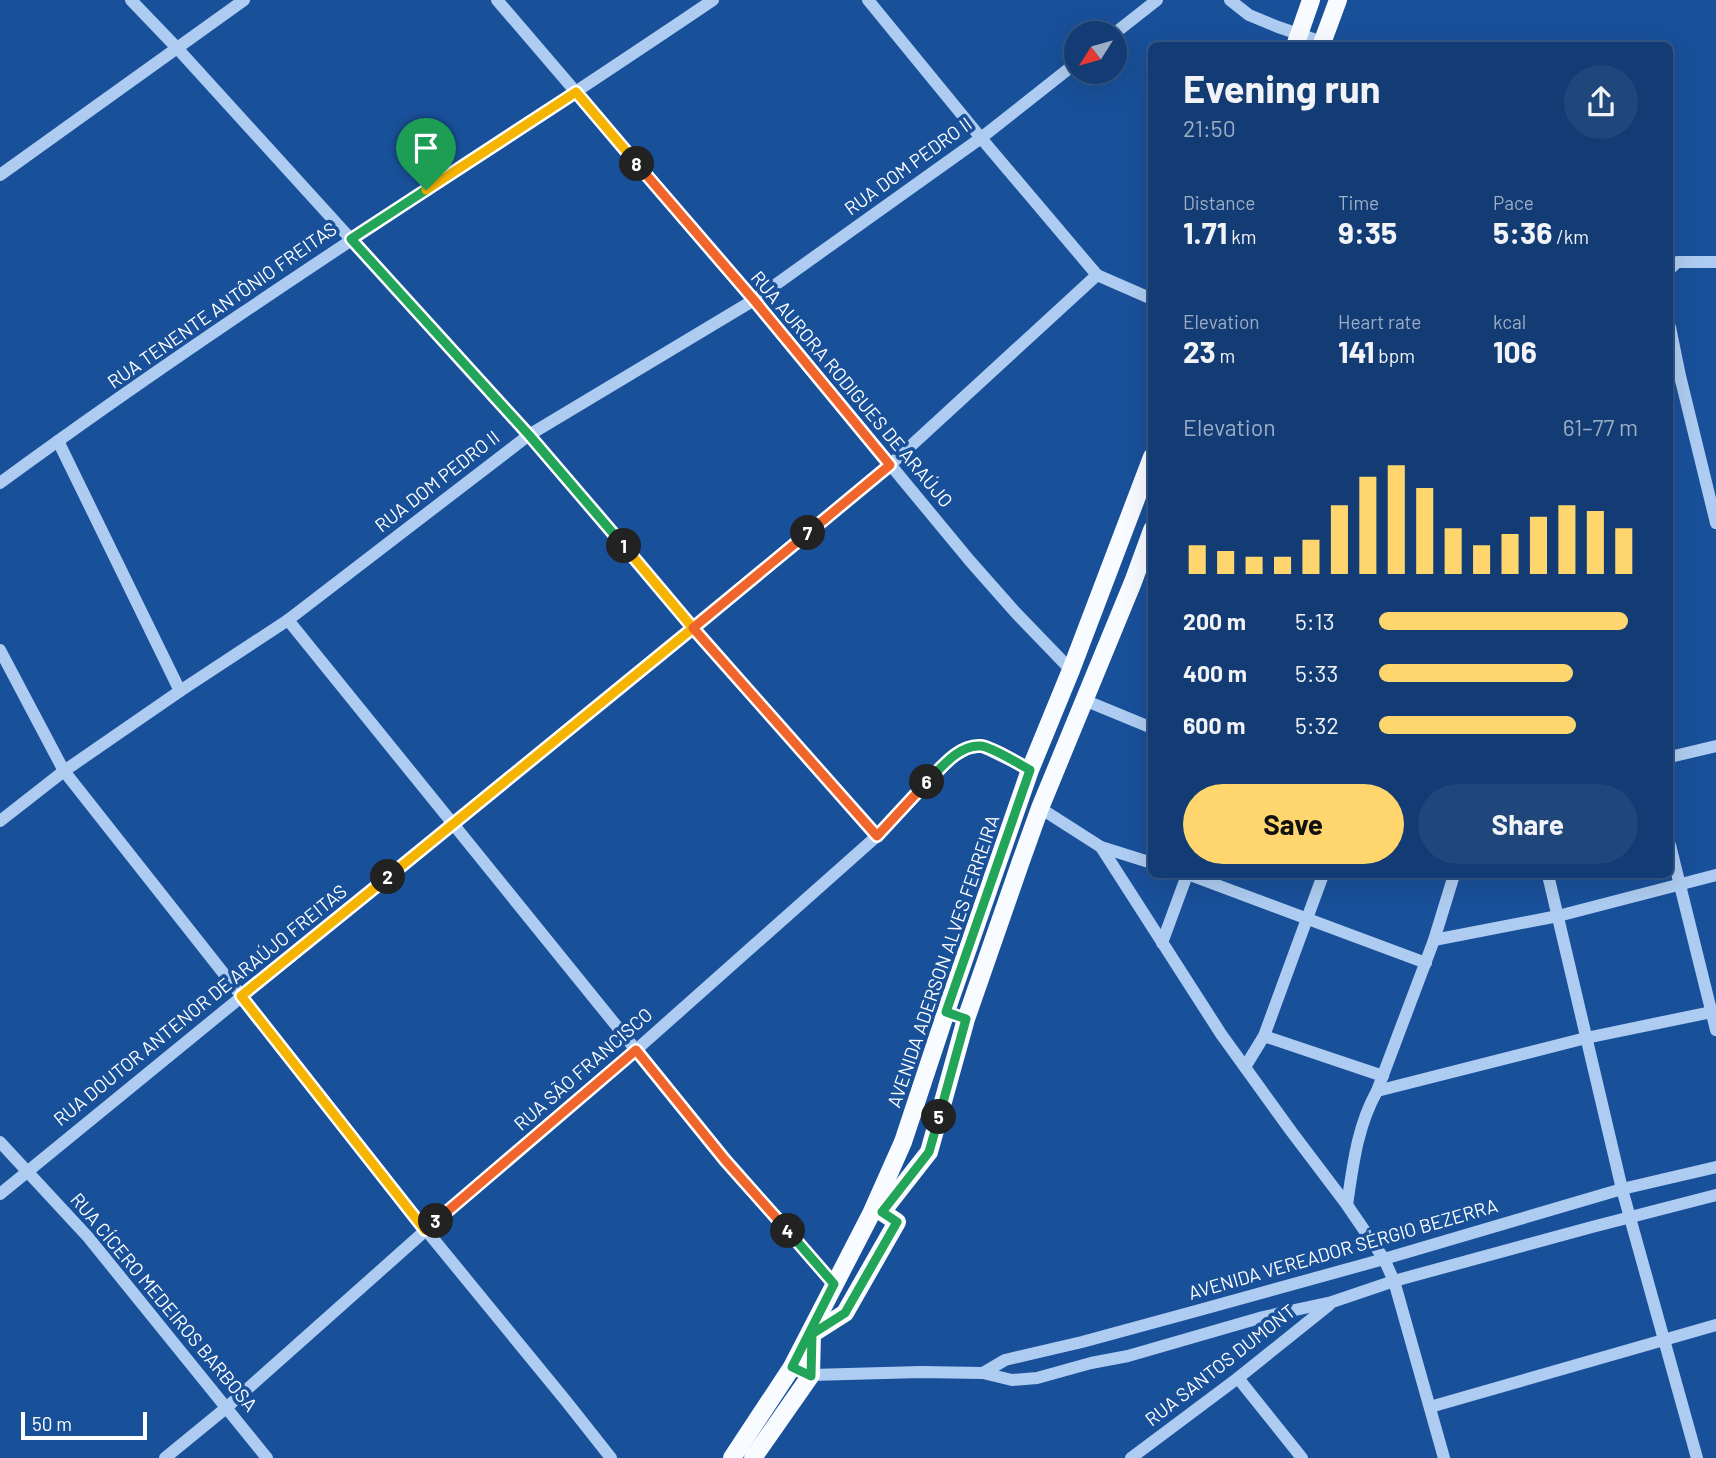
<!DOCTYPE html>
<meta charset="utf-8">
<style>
:root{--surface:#133c74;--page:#20477c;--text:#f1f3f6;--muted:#9dadc5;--line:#325686;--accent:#ffd66e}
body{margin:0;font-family:Barlow,sans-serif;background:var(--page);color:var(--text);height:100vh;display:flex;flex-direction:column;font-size:26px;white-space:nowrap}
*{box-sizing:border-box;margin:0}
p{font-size:23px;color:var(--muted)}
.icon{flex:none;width:38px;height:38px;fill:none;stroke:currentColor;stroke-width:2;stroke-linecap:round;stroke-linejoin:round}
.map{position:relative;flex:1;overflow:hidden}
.sheet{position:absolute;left:1148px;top:42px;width:525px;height:836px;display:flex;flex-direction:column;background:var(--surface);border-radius:10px;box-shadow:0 7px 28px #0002,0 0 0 2px var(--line)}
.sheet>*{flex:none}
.needle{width:46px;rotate:233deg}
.buttons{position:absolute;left:1064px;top:21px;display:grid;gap:14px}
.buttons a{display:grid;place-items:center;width:63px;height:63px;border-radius:50%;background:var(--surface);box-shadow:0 7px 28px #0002,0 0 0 2px var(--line);font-size:35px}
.scale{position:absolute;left:21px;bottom:18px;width:126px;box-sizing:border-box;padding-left:7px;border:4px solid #fff;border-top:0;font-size:19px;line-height:24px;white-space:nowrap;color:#fff;-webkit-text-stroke:5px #19509a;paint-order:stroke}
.pin{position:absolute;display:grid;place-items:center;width:60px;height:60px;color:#fff;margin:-72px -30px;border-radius:50% 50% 50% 0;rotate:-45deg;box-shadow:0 0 7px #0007}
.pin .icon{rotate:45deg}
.km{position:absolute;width:35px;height:35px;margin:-18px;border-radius:50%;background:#222;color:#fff;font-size:19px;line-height:35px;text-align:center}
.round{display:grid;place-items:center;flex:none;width:74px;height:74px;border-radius:37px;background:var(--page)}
.head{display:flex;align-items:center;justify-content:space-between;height:119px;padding:0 35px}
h1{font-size:38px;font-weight:700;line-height:52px}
.figures{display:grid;grid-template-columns:repeat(3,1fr);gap:10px;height:119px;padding:7px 35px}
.figures div{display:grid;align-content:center}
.figures b{font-size:30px;font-weight:700}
.figures small{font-size:19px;font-weight:400}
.figures p{font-size:19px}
.chart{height:196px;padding:14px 35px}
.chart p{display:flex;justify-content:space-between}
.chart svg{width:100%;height:126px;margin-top:7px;stroke:var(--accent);stroke-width:6}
.action{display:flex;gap:14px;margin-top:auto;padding:14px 35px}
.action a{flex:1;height:80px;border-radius:42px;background:var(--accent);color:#111;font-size:28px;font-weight:700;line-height:80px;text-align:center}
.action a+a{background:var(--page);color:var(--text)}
ul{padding:0 35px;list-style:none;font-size:23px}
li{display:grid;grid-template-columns:112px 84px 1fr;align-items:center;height:52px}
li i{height:18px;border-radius:9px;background:var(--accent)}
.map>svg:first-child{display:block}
</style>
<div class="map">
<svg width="1716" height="1458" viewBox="0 0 1716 1458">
<rect width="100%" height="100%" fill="#19509a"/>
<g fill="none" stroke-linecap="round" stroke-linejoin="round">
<g stroke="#aeccf1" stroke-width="12">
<polyline points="131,0 177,48 529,435 693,628 877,836"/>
<polyline points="497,0 754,300 970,561 1016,613 1071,670"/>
<polyline points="868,0 981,138 1097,275 1152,299"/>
<polyline points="1230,0 1249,15 1278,27 1322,42"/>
<polyline points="1115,33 1157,0"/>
<polyline points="0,175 244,0"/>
<polyline points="1670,269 1677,262 1716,262"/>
<polyline points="1670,327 1680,376 1716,523"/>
<polyline points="58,441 180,691"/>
<path d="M0,483C232,313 475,161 713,0"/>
<polyline points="288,620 725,1160 834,1284"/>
<polyline points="0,650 64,771 426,1230 566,1401 611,1458"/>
<polyline points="1084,700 1152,728"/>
<polyline points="1670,757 1716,746"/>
<polyline points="1040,808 1101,847 1152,863"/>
<polyline points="0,821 64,771 180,691 288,620 529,435 754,300 981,138 1076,63"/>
<polyline points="1670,845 1716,1030"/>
<polyline points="1101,847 1221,1034 1291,1131 1347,1205 1384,1259 1394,1281 1444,1458"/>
<polyline points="1190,875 1426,963"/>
<polyline points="1548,875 1622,1189 1697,1458"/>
<polyline points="1434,940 1558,916 1716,875"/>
<polyline points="1162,943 1187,875"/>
<polyline points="1264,1036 1383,1076"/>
<polyline points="1245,1067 1264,1036 1323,875"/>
<polyline points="1377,1091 1586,1038 1716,1011"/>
<polyline points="0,1142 88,1237 267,1458"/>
<polyline points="0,1194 693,628 890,465 1097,275"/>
<path d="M1347,1205C1353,1165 1357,1127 1377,1091L1434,940L1454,875"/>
<polyline points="792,1367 811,1375 921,1372 983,1373 1012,1380 1037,1378 1091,1363 1128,1356 1263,1317 1332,1302 1394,1281 1592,1227 1716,1195"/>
<polyline points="983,1373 1005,1360 1082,1342 1196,1311 1384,1259 1622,1189 1716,1167"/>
<polyline points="1238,1378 1302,1458"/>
<polyline points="1430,1407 1716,1325"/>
<polyline points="165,1458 226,1408 426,1230 636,1050 877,836 951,758 967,749 981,746 1030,770"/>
<polyline points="1131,1458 1238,1378 1329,1305"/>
</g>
<g stroke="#f8fbff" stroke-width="18">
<polyline points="1295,46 1311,0"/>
<polyline points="1321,46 1338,0"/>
<polyline points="732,1458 792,1367 871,1214 903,1142 950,1000 1030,770 1071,670 1152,457"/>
<polyline points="753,1458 811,1375 812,1334 845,1313 897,1222 882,1212 929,1152 966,1019 1021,861 1040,808 1133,582 1152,530"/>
</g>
</g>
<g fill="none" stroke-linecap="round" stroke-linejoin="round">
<defs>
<polyline id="split-1" points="426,190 351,239 529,435 624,546"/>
<polyline id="split-2" points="388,877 693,628 624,546"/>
<polyline id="split-3" points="388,877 241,996 425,1230 436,1221"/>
<polyline id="split-4" points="436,1221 636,1050 725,1160 788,1231"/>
<polyline id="split-5" points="788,1231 834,1284 792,1367 811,1376 812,1334 845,1313 897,1222 882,1212 929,1152 939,1117"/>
<path id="split-6" d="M927,782C941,768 959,744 981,746C992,747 1019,764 1030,770L946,1012L966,1019L939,1117"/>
<polyline id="split-7" points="808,533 693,628 877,836 927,782"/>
<polyline id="split-8" points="637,164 754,300 890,465 808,533"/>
<polyline id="split-9" points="426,190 576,92 637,164"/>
</defs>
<use href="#split-1" stroke="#fff" stroke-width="14"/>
<use href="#split-2" stroke="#fff" stroke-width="14"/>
<use href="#split-3" stroke="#fff" stroke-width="14"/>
<use href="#split-4" stroke="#fff" stroke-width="14"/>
<use href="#split-5" stroke="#fff" stroke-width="14"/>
<use href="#split-6" stroke="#fff" stroke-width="14"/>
<use href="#split-7" stroke="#fff" stroke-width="14"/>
<use href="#split-8" stroke="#fff" stroke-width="14"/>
<use href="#split-9" stroke="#fff" stroke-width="14"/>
<use href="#split-1" stroke="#22a559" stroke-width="9"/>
<use href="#split-2" stroke="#f5b400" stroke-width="9"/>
<use href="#split-3" stroke="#f5b400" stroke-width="9"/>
<use href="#split-4" stroke="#f0652b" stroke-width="9"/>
<use href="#split-5" stroke="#22a559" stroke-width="9"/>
<use href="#split-6" stroke="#22a559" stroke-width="9"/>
<use href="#split-7" stroke="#f0652b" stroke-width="9"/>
<use href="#split-8" stroke="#f0652b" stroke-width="9"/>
<use href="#split-9" stroke="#f5b400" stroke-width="9"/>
</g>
<g text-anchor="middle" stroke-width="7" stroke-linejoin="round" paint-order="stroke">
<g font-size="19" fill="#fff" stroke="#19509a">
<text transform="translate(908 166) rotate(-36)" y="7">RUA DOM PEDRO II</text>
<text transform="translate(222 305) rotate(-35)" y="7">RUA TENENTE ANTÔNIO FREITAS</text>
<text transform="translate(852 389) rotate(50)" y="7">RUA AURORA RODIGUES DE ARAÚJO</text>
<text transform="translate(437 481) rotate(-38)" y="7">RUA DOM PEDRO II</text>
<text transform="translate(943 961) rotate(-71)" y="7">AVENIDA ADERSON ALVES FERREIRA</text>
<text transform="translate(200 1005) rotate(-39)" y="7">RUA DOUTOR ANTENOR DE ARAÚJO FREITAS</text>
<text transform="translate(583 1069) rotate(-41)" y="7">RUA SÃO FRANCISCO</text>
<text transform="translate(1343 1249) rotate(-16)" y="7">AVENIDA VEREADOR SÉRGIO BEZERRA</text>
<text transform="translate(164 1302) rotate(50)" y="7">RUA CÍCERO MEDEIROS BARBOSA</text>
<text transform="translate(1220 1365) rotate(-38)" y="7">RUA SANTOS DUMONT</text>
</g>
</g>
</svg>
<div class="buttons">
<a><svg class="needle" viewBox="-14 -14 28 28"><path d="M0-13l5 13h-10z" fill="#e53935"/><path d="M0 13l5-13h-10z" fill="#9dadc5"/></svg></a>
</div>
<div class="scale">50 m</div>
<div class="pin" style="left:426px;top:190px;background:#1e9e55"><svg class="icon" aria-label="arrive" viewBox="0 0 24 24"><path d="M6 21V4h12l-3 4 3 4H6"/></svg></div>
<b class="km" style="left:624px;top:546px">1</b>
<b class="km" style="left:388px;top:877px">2</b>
<b class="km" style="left:436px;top:1221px">3</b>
<b class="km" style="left:788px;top:1231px">4</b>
<b class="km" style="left:939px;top:1117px">5</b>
<b class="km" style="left:927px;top:782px">6</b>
<b class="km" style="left:808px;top:533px">7</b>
<b class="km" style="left:637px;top:164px">8</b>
<section class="sheet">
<div class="head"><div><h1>Evening run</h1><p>21:50</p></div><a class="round"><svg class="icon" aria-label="share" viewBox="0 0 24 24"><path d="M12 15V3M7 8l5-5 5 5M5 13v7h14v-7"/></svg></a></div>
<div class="figures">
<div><p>Distance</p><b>1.71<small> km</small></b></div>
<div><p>Time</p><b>9:35</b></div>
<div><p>Pace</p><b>5:36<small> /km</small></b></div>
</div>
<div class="figures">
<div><p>Elevation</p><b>23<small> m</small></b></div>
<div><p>Heart rate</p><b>141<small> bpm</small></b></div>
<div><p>kcal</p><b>106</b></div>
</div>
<div class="chart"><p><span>Elevation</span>61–77 m</p>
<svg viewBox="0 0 160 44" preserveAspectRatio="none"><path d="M5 44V34M15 44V36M25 44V38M35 44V38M45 44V32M55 44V20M65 44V10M75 44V6M85 44V14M95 44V28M105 44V34M115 44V30M125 44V24M135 44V20M145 44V22M155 44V28"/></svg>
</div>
<ul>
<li><b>200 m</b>5:13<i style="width:96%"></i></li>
<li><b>400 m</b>5:33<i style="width:75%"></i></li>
<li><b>600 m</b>5:32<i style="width:76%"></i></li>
</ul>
<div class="action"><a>Save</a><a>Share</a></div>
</section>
</div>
